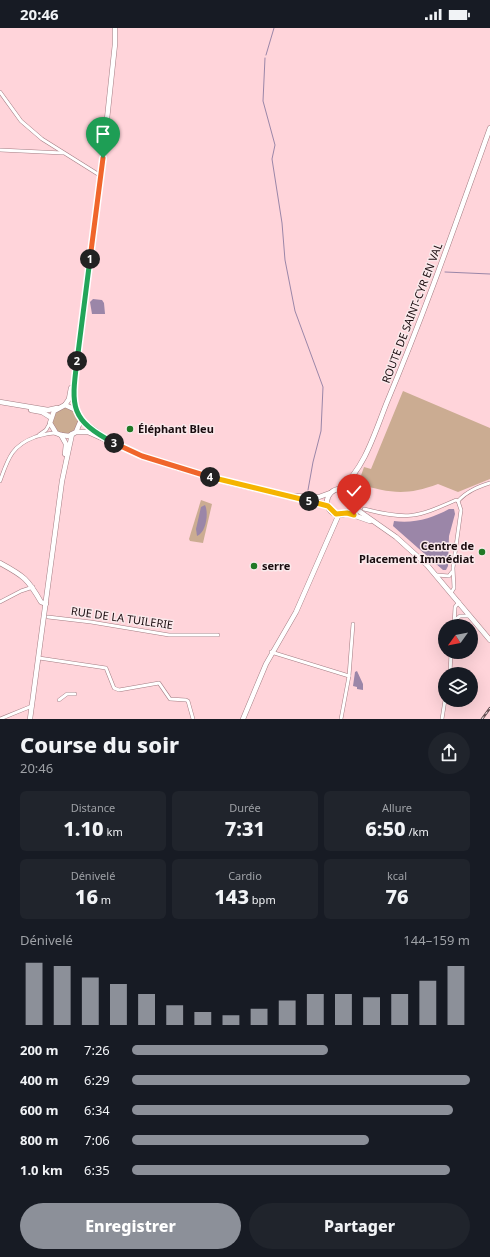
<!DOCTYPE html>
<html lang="fr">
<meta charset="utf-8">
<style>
:root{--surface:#171b24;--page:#20242c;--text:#f1f3f6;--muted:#9ea1a6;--accent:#8c9099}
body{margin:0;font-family:"Noto Sans",sans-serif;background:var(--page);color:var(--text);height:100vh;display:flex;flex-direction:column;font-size:15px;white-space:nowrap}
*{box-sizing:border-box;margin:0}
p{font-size:13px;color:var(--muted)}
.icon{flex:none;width:22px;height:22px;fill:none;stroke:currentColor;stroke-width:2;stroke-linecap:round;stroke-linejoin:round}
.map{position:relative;height:691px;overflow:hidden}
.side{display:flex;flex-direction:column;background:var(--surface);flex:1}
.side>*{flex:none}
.needle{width:26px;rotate:237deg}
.buttons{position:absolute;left:438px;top:591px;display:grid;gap:8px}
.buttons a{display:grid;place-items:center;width:40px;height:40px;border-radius:50%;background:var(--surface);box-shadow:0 4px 16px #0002;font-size:20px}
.pin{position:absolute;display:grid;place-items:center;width:34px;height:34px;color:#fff;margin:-41px -17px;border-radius:50% 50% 50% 0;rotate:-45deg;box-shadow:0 0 4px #0007}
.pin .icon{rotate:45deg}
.km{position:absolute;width:20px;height:20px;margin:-10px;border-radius:50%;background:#222;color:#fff;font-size:11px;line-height:20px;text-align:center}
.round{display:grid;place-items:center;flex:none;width:42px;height:42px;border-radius:21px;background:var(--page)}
.headline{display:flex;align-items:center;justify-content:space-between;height:68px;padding:0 20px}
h1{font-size:22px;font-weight:800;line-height:30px}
.metrics{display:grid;grid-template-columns:repeat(3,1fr);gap:6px;height:68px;padding:4px 20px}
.metrics div{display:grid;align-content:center;border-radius:6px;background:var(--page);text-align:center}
.metrics b{font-size:20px;font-weight:800}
.metrics small{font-size:11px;font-weight:400}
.metrics p{font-size:11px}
.chart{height:112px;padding:8px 20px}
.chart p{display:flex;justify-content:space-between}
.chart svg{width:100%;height:72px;margin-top:4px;stroke:var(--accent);stroke-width:6}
.cta{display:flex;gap:8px;margin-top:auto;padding:8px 20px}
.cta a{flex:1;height:46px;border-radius:24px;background:var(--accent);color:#fff;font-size:16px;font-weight:800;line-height:46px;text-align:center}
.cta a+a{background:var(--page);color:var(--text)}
ul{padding:0 20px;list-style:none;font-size:13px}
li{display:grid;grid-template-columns:64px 48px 1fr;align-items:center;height:30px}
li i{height:10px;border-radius:5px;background:var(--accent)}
.status{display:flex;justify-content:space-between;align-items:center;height:28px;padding:0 20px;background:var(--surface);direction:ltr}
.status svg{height:11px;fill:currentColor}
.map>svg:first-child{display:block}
</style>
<div class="status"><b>20:46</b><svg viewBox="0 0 49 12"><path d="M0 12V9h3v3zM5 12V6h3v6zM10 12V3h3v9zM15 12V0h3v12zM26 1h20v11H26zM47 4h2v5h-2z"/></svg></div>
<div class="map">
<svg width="490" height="691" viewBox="0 0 490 691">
<rect width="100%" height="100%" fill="#ffd4da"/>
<g fill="#cbac92">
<path d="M403,363L490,400V451L458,464L438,456C406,468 390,465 358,456L364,439L371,441Z"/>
<circle cx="65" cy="393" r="13"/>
<polygon points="201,472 212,476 203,515 190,513 189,511"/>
</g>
<g fill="#9b86a8">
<polygon points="93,271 102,272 104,275 105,286 92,286 90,274"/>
<path d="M205,477C209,485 206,505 197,508L196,501L201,479Z"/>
<path d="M449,481H454L455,486L449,508L448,538L446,542H443L393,498L394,493C413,496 433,490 449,481Z"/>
<polygon points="357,643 363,656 363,662 357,661 357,659 353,658 355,644"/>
</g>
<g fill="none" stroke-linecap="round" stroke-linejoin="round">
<g stroke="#9b86a8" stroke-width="1">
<polyline points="266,27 274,0"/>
<polyline points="265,30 263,73 275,117 272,131 282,195 285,232 295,283 323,359 321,403 313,434 308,462"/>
<polyline points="445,244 490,246"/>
</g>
<defs>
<g id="street">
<polyline points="0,64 21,93 42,111 101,148"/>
<polyline points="0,122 63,125"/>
<polyline points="39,407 46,402 50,395"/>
<path d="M0,453C8,431 11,418 35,409C42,407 48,405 56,405"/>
<path d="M364,481C408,492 415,490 456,472L458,473C467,463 478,459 490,455"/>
<polyline points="437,547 449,548 452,544"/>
<polyline points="451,565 454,560 453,540 461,482 458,473"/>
<polyline points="0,574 21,563 33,559"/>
<polyline points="48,589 91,594 169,607 218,607"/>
<polyline points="455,592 460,588 469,588"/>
<polyline points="454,598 455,579 459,574"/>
<polyline points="271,624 349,648"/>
<polyline points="39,630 106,640 114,660 119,662 159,655 170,671 186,672 188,673 193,691"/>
<polyline points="450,646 451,624"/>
<polyline points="59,672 67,666 75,666"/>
<polyline points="0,691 32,678"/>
<polyline points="341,691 349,648 353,596"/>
<polyline points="442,691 445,672"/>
</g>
<g id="secondary">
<polyline points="0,374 48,382 57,380"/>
<polyline points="65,377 69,371 71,360"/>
<polyline points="31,382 42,384 50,389"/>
<polyline points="76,382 73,367 102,138 115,16 115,0"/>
<polyline points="81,392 104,409"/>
<polyline points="76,404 81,392 76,382 65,377 54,383 50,395 56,405 61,407 69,408 76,404 88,404 142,428 175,439 231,455 328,478"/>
<polyline points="61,407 66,416 65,426"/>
<path d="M340,461C365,440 375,404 387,374C425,284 457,192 490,100"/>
<circle cx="340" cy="474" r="13"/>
<polyline points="349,464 353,451"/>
<polyline points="292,468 319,469 330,465"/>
<polyline points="353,476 356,481 396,509 427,537 490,612"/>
<polyline points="347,485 370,493"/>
<path d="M0,535C24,548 28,551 41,574L46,576"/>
<polyline points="30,691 62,453 72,406"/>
<polyline points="243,691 266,636 296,584 339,486"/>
</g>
</defs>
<use href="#street" stroke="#a47d83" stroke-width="4"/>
<use href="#secondary" stroke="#a47d83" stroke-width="5.5"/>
<use href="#street" stroke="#fff" stroke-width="3"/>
<use href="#secondary" stroke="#fff" stroke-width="4.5"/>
<defs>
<polyline id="rail" points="482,691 490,680"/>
</defs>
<use href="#rail" stroke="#634b4f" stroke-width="2.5"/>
<use href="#rail" stroke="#fae9eb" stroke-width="1" stroke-dasharray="3" stroke-linecap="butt"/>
</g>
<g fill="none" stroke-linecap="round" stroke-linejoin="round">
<defs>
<polyline id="split-1" points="90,231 103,130"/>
<polyline id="split-2" points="77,333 90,231"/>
<path id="split-3" d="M77,333C71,379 70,392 114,415"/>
<polyline id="split-4" points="114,415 142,428 210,449"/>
<polyline id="split-5" points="210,449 309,473"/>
<polyline id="split-6" points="309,473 328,478 336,486 347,485 354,487"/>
</defs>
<use href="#split-1" stroke="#fff" stroke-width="8"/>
<use href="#split-2" stroke="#fff" stroke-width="8"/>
<use href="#split-3" stroke="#fff" stroke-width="8"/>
<use href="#split-4" stroke="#fff" stroke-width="8"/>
<use href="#split-5" stroke="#fff" stroke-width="8"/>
<use href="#split-6" stroke="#fff" stroke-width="8"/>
<use href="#split-1" stroke="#f0652b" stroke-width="5"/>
<use href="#split-2" stroke="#22a559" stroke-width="5"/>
<use href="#split-3" stroke="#22a559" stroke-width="5"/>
<use href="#split-4" stroke="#f0652b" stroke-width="5"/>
<use href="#split-5" stroke="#f5b400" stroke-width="5"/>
<use href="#split-6" stroke="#f5b400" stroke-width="5"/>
</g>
<g fill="#207926" stroke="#fae9eb" stroke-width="1.5">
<circle cx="130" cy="401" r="4"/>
<circle cx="482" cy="524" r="4"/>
<circle cx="254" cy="538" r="4"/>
</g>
<g text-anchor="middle" stroke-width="3" stroke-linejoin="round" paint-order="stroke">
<g font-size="11" fill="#1a0c0f" stroke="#fae9eb">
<text transform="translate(412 285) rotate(-69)" y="4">ROUTE DE SAINT-CYR EN VAL</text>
<text transform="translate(122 590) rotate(8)" y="4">RUE DE LA TUILERIE</text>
</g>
<g font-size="11" font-weight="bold" fill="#1a0c0f" stroke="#fae9eb" text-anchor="start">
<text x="138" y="405">Éléphant Bleu</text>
<text x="474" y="522" text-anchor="end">Centre de<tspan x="474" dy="13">Placement Immédiat</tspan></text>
<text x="262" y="542">serre</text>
</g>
</g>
</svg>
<div class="buttons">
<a><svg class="needle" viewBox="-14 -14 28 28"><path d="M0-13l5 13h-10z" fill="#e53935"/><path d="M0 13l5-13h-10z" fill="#9ea1a6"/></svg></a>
<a><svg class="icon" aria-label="layers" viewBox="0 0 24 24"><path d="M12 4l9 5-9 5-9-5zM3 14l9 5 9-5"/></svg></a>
</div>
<div class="pin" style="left:103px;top:130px;background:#1e9e55"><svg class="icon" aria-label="arrive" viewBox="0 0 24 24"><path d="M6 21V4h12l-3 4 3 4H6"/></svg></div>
<div class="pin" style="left:354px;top:487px;background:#d93025"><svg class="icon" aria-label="check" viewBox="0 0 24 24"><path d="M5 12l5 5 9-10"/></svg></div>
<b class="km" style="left:90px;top:231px">1</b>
<b class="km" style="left:77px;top:333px">2</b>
<b class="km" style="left:114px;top:415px">3</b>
<b class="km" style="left:210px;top:449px">4</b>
<b class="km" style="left:309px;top:473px">5</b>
</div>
<section class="side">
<div class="headline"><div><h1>Course du soir</h1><p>20:46</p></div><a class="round"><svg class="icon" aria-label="share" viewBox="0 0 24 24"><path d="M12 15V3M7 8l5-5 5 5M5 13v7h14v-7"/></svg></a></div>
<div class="metrics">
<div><p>Distance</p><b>1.10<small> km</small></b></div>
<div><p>Durée</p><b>7:31</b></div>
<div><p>Allure</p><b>6:50<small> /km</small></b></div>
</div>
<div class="metrics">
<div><p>Dénivelé</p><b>16<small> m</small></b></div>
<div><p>Cardio</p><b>143<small> bpm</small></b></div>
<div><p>kcal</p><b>76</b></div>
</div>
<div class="chart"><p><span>Dénivelé</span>144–159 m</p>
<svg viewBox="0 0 160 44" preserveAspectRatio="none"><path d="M5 44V6M15 44V8M25 44V15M35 44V19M45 44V25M55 44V32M65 44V36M75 44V38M85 44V34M95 44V29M105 44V25M115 44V25M125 44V27M135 44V25M145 44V17M155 44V8"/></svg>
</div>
<ul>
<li><b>200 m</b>7:26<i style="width:58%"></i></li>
<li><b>400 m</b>6:29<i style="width:100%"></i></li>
<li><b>600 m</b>6:34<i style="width:95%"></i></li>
<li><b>800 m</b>7:06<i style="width:70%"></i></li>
<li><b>1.0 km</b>6:35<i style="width:94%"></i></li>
</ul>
<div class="cta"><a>Enregistrer</a><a>Partager</a></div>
</section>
